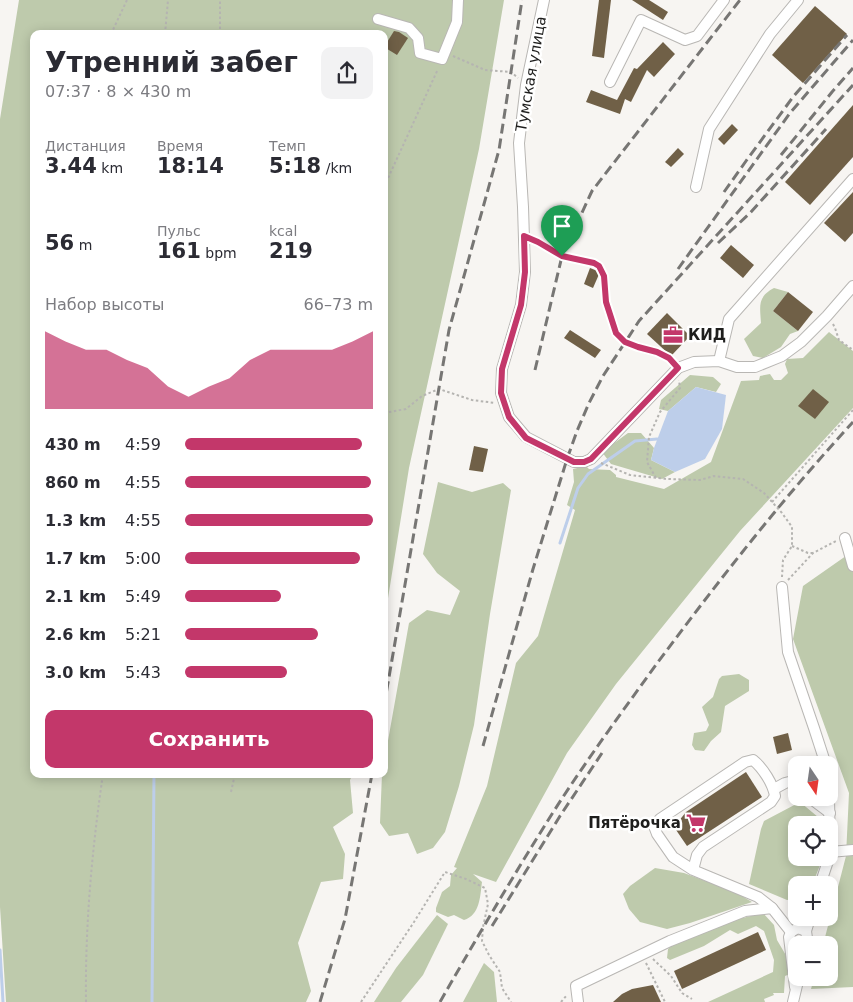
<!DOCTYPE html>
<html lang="ru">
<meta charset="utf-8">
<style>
:root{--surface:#fff;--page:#f2f2f3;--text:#2b2b33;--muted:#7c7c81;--accent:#c3376a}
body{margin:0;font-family:"DejaVu Sans",sans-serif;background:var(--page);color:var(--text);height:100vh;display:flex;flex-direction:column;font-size:19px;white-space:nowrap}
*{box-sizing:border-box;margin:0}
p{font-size:16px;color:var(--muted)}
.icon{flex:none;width:28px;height:28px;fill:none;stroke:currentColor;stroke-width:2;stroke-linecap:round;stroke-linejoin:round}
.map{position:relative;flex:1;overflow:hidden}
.side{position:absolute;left:30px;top:30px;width:358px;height:748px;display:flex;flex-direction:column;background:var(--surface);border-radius:10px;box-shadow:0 2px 12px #0003}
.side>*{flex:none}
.needle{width:32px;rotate:167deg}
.tools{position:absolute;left:788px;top:756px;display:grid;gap:10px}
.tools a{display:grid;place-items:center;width:50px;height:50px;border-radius:10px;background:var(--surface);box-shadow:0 2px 12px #0003;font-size:25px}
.pin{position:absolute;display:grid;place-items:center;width:42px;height:42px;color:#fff;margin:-51px -21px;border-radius:50% 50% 50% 0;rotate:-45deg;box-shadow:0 0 5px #0007}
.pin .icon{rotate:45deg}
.round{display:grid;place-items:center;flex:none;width:52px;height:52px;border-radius:10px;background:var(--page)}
.head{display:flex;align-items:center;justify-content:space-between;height:85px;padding:0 15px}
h1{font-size:28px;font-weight:700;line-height:38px}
.metrics{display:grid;grid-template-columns:repeat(3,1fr);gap:8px;height:85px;padding:5px 15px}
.metrics div{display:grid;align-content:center}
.metrics b{font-size:21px;font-weight:700}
.metrics small{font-size:14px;font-weight:400}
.metrics p{font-size:14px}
.chart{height:140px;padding:10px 15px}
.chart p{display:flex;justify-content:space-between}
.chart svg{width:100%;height:90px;margin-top:5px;fill:var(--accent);opacity:.7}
.cta{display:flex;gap:10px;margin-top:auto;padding:10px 15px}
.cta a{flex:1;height:58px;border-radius:10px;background:var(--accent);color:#fff;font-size:20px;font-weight:700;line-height:58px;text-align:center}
ul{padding:0 15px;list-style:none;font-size:16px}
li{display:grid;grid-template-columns:80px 60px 1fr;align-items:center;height:38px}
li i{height:12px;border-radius:6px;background:var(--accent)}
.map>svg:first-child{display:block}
</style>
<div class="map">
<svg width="853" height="1002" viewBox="0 0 853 1002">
<rect width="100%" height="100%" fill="#f7f5f2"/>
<g fill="#becaac">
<polygon points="19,0 504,0 479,149 409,468 384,623 384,34 34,34 34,774 353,774 350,780 353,813 333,827 345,854 343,879 321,882 298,943 311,991 306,1002 6,1002 0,907 0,119"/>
<path d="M774,288L788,292L773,311L798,331L790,334L781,347L763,358L753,356L744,339L761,323C760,306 757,297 774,288Z"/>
<path d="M829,332L853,351V408L740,531L616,684L567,753L496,882L473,874L482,882C480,897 480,915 464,920L454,915L448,917L436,912V908L442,892L450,886L451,875L457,868L454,867L487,786L516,663L538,636L575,510L567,505L574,482L573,469L586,466L589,469L610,470L616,475V477L664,489L711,462L741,381L759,380L760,376L770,374L774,380H781L788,373L785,364L787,359L803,358Z"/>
<polygon points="690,375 713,377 721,384 716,392 696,387 668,411 659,409 661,400"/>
<polygon points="628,433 641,433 654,448 651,460 675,472 662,479 611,464 602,452"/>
<polygon points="438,482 472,492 503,483 511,490 490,614 474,725 459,786 445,832 433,848 417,854 408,833 389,836 380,823 382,774 384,774 384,763 409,623 427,610 450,615 460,591 437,573 423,554"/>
<polygon points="853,551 853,987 811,989 814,978 829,978 829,945 823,945 846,856 849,793 793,639 803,586"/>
<polygon points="739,674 749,680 749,691 725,706 721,732 711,741 704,751 695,750 692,745 694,733 706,731 709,725 702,707 713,697 719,679 722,676"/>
<polygon points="800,802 818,817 820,825 796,825 796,858 823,858 812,885 796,885 796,899 787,900 749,884 761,829 764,821"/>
<polygon points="655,868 684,873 735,892 752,902 690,923 667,929 640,922 629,909 623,894 630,886"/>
<polygon points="763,913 774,925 777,940 791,964 790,974 785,976 784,993 773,993 774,995 764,999 765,1002 708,1002 773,972 774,960 764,931 756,926 738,934 730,930 704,946 670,960 667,958 668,949 675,943 726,922"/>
<polygon points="437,915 448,924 423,975 401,1002 374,1002 396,968"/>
<polygon points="484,963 494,972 497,1002 463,1002"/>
</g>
<polygon fill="#bdceea" points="696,387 726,395 722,429 705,459 675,472 651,460 654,448 668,411"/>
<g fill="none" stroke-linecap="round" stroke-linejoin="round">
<g stroke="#bdceea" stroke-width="3">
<polyline points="560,543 578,488 588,474 635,441 657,439"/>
<polyline points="0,950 3,1002"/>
<polyline points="152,1002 154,774"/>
</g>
</g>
<g fill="#706047">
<polygon points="599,0 611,0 604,58 592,56"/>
<polygon points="632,0 649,0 668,12 663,20"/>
<polygon points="815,6 847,34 803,83 772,55"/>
<polygon points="394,31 399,32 408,38 397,55 384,47"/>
<polygon points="663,42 675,54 654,77 647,70 631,102 625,99 620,114 586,102 591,90 617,100 634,68 637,69"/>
<polygon points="853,105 853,157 810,205 785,182"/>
<polygon points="732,124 738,130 724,145 718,139"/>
<polygon points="678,148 684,154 671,167 665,162"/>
<polygon points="853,192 853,233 845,242 824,223"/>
<polygon points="731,245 754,265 743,278 720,258"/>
<polygon points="590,268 600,272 593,288 584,284"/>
<polygon points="788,292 813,312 798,331 773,311"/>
<polygon points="667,313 690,336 671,356 647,334"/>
<polygon points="570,330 601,350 595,358 564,338"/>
<polygon points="813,389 829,402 815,419 798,406"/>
<polygon points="474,446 488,449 483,472 469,470"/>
<polygon points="788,733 792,750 777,754 773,737"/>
<polygon points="746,772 762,797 687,846 674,827 686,812"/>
<polygon points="758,932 766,950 682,989 674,971"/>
<polygon points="653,985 661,1002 613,1002 622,994 632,989"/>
</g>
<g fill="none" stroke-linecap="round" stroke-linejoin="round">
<defs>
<g id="minor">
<polyline points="544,0 526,85 519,143 523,207 525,272 521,305 502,369 501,393 509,417 526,437 574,462 584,462 591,459 678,368 694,362 719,361 737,367 755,367 782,356 801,342 827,316 853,286"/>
<polyline points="378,19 409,28 418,38 420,53 442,59 457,22 458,0"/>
<polyline points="610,82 641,20 685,40 697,36 724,0"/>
<polyline points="696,187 709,129 770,34 798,0"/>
<polyline points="719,361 729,319 853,179"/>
<polyline points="845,538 853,566"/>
<polyline points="782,587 788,652 814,728 826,765"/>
<polyline points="774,789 785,783 789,782 796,786"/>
<polyline points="829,797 830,852 829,857"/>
<polyline points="810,798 830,813"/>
<polyline points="830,852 853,850"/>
<path d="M693,870L697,855L703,847L771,802L775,796C773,784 763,768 753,760L745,762L660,819L654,826L657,834L673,857L693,870L758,897L772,908"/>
<polyline points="820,885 829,858"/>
<polyline points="806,931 810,918"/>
<polyline points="795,987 789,937 791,932 798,928 806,931 808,945"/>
<polyline points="578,1002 576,986 670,941 745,911 772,908 791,932"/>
<polyline points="793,1002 798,981"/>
</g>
</defs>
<use href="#minor" stroke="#b9b7b4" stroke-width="12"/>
<g stroke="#b5b4b1" stroke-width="2" stroke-dasharray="2.5 2.5" stroke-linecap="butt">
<polyline points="111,34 127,0"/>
<polyline points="165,34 168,0"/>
<polyline points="220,34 220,0"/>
<polyline points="453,56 485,70 511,72 518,78"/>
<polyline points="384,187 438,69"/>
<path d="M533,240C546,246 557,255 571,259C579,260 590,260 597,265C607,272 603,290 606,301C607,307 610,314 611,320C612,325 613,330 616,334C631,350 656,346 671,360"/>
<polyline points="833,324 835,328 839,340 853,350"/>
<polyline points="384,413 406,409 422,396 439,389 472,400 495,403"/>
<polyline points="601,463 630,475 667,479 700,480 714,476 743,479 764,493 782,513 792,527 792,546 783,560 782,577"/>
<polyline points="656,478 647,462 649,437 660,412 680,388 679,380"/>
<polyline points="772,502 853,410"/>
<polyline points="792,546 808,553 813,553"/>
<polyline points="788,580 813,553 836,541"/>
<polyline points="231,792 235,774"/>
<polyline points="653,959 671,976 682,993 692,999"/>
<polyline points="646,963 665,1002"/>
<path d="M86,1002C85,926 92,849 103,774"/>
<polyline points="361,1002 414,922 445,872 466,879 485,888 488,904 483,927 482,941 489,955 500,972 502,988 511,1002"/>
<polyline points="561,1002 567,995"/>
</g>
<use href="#minor" stroke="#fff" stroke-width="10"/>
<g stroke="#777674" stroke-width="3" stroke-dasharray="10 5" stroke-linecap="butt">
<polyline points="781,155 832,92 853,68"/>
<polyline points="724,192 746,161 793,97 847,35"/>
<polyline points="718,243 750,213 826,129"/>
<polyline points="678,269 790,113 853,40"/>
<polyline points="535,370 562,256 592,191 740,0"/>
<polyline points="384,706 449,330 499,150 522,0"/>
<polyline points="483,746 533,569 567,459 577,431 589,403 603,376 639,321 853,85"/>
<polyline points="492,926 560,816 602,753"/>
<polyline points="320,1002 345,919 372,774"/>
<path d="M440,1002C476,939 513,876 552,814C585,762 622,712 658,662C720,579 783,498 853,422"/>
</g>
</g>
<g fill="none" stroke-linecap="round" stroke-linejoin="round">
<defs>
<polygon id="route" points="524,236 538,242 562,256 594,263 599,266 604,276 606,302 616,333 625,342 638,347 657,352 669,358 678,368 591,459 584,462 574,462 526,438 509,417 501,393 502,369 521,305 525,272"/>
</defs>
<use href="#route" stroke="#fff" stroke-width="10"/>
<use href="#route" stroke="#c3376a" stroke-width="6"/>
</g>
<defs>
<symbol id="office-bare" viewBox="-9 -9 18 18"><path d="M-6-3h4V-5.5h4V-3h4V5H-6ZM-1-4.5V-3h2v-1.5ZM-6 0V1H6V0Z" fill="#c3376a" stroke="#fff" stroke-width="2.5" paint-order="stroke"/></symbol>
<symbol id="supermarket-bare" viewBox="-9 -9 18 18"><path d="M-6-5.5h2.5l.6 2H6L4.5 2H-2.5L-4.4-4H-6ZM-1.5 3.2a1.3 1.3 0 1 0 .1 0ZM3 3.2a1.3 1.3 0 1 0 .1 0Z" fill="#c3376a" stroke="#fff" stroke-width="2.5" paint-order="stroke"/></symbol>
</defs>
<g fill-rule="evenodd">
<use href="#office-bare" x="659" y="321" width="28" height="28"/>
<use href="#supermarket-bare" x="682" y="809" width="28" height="28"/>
</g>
<g text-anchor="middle" stroke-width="5" stroke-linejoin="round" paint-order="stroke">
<g font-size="15" fill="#1e1e1d" stroke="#fff">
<text transform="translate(531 74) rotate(-80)" y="5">Тумская улица</text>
</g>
<g font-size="15" font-weight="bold" fill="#1e1e1d" stroke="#fff" text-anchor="start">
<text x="688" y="340">КИД</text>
<text x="681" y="828" text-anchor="end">Пятёрочка</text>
</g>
</g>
</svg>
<div class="tools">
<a><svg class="needle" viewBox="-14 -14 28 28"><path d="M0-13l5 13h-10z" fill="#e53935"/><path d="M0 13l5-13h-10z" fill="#7c7c81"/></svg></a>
<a><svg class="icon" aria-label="locate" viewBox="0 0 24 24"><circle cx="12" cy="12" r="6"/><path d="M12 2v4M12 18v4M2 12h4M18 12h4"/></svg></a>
<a>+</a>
<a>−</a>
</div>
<div class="pin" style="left:562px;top:256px;background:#1e9e55"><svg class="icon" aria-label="arrive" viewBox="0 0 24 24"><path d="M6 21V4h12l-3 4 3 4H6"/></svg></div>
<section class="side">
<div class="head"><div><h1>Утренний забег</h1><p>07:37 · 8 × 430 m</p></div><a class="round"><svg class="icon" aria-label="share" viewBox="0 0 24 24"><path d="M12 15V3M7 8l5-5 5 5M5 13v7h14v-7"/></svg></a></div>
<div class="metrics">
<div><p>Дистанция</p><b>3.44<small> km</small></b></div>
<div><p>Время</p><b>18:14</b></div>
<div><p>Темп</p><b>5:18<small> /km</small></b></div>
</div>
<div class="metrics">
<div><b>56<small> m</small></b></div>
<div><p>Пульс</p><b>161<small> bpm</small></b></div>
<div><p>kcal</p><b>219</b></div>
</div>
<div class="chart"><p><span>Набор высоты</span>66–73 m</p>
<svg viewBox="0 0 160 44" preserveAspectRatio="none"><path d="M0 44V6L10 11L20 15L30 15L40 20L50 24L60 33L70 38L80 33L90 29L100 20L110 15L120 15L130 15L140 15L150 11L160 6V44z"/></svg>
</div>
<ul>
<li><b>430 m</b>4:59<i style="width:94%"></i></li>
<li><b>860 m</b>4:55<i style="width:99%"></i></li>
<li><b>1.3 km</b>4:55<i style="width:100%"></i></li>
<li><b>1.7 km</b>5:00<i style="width:93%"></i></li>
<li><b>2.1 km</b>5:49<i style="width:51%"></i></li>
<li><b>2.6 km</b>5:21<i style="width:71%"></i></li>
<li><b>3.0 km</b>5:43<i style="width:54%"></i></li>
</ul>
<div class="cta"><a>Сохранить</a></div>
</section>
</div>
